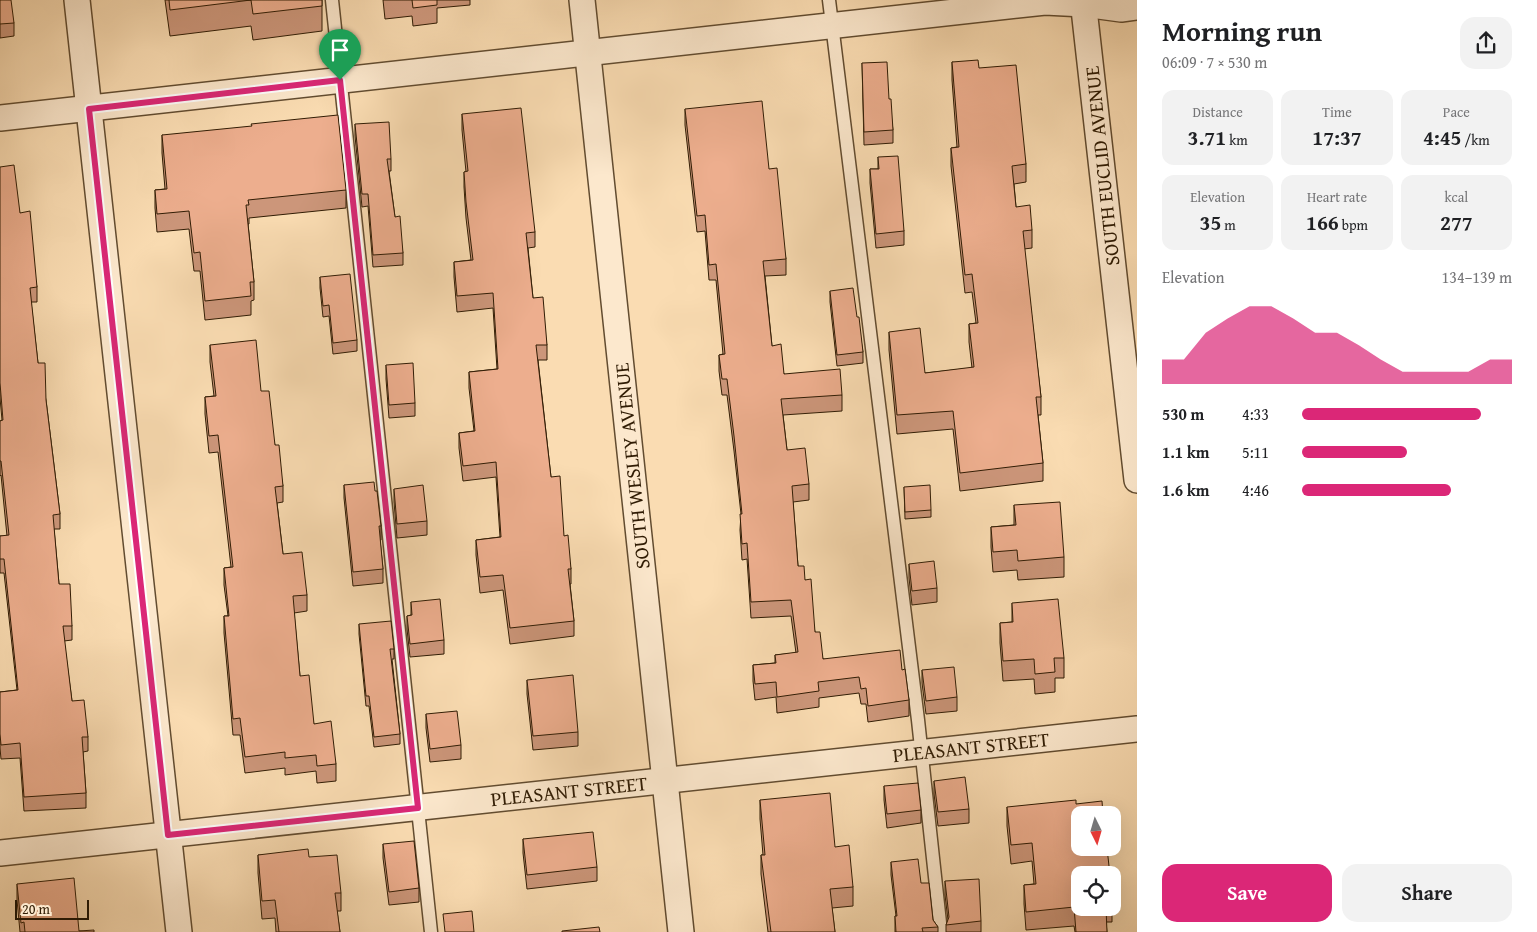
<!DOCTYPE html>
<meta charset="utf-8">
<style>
:root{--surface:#fff;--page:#f2f2f2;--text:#202124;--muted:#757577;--accent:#db2777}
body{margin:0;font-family:"Gentium Book Plus",serif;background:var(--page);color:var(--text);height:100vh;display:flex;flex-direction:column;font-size:19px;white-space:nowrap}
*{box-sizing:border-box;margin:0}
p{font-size:16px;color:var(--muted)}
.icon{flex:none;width:28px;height:28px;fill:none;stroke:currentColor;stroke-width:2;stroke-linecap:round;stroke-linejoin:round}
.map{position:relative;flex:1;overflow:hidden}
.side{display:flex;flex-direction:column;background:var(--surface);width:400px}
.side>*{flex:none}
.needle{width:32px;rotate:175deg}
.controls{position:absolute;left:1071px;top:806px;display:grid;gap:10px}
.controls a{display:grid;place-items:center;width:50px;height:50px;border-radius:10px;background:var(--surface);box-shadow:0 5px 20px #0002;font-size:25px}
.scale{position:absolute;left:15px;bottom:12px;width:74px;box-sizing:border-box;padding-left:5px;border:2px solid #301c04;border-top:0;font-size:14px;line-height:18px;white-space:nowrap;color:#301c04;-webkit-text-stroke:4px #fce8cd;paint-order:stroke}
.pin{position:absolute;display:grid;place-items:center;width:42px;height:42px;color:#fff;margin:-51px -21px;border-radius:50% 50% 50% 0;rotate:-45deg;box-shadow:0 0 5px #0007}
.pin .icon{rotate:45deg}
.round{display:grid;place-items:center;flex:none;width:52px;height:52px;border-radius:15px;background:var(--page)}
.head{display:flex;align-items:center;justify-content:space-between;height:85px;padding:0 25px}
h1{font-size:28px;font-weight:600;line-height:38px}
.metrics{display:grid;grid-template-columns:repeat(3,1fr);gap:8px;height:85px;padding:5px 25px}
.metrics div{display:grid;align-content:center;border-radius:12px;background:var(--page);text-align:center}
.metrics b{font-size:21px;font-weight:600}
.metrics small{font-size:14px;font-weight:400}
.metrics p{font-size:14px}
.chart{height:140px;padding:10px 25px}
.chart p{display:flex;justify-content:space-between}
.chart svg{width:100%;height:90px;margin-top:5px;fill:var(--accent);opacity:.7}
.cta{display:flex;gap:10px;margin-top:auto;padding:10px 25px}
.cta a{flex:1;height:58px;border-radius:15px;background:var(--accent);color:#fff;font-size:20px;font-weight:600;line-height:58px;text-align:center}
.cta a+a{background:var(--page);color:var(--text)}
ul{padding:0 25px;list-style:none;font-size:16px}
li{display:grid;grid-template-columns:80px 60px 1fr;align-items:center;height:38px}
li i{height:12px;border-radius:6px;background:var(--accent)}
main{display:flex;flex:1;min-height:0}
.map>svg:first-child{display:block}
</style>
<main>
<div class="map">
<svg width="1137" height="932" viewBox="0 0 1137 932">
<rect width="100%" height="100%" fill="#fadcb2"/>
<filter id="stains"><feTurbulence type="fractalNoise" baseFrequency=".004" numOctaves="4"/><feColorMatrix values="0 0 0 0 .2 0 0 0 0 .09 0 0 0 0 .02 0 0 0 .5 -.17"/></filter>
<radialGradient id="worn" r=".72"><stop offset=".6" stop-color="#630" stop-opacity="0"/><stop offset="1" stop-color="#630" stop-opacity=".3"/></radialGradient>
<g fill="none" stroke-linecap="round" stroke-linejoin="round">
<defs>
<g id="service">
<polyline points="332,0 431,932"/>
<polyline points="829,0 918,720 941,932"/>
</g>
<g id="minor">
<polyline points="77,0 179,932"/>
<polyline points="582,0 681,932"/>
<polyline points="1083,0 1137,480"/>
<polyline points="0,118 1045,2 1084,4 1121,9 1137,7"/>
<polyline points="0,853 1137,729"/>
</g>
</defs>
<use href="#service" stroke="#624c30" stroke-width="15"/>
<use href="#minor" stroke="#624c30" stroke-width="28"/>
<use href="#service" stroke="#fce8cd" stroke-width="12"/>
<use href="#minor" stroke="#fce8cd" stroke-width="25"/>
</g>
<g fill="#cc967a" stroke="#301c04">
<polygon points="0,0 14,23 14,36 0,38"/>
<polygon points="165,0 322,0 322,31 253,40 251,26 170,36"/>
<polygon points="383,0 470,0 470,5 437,8 437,23 413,26 412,16 385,19"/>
<polygon points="952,62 979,68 1026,164 1026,182 1014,184 1016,207 1032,230 1032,248 1024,249 1041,397 1041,415 1038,415 1043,463 1043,481 960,491 953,429 897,434 889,350 889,332 925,373 972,368 969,342 969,324 976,323 972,292 965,293 951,166 951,148 957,147 952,80"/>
<polygon points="862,63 889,99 893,130 893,143 864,145"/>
<polygon points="685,109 769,169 786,259 786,275 765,276 772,346 784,374 842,395 842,411 783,415 787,450 809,484 809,500 793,502 798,566 805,580 815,632 823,659 902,670 909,700 909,716 868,722 866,704 861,704 859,693 819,698 819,707 777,713 776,697 755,700 753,681 753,665 775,663 775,655 796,653 791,616 751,618 747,559 742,560 740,530 741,514 734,451 727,395 722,395 719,371 719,355 723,354 716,280 709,280 705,231 697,232 685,125"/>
<polygon points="462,114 535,232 535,247 528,248 533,298 547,345 547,360 538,360 551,477 571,569 571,584 570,584 574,621 574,636 510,644 503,590 480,593 476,555 476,540 500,537 496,477 463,481 459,448 459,433 474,431 469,388 469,372 497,369 493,308 457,312 454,277 454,262 471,260 466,218 464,187 464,172 466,172 462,130"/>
<polygon points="355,124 391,159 391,171 389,171 395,217 403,253 403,265 373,267 368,206 362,207 355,136"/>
<polygon points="162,135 346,190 346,208 249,218 249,224 248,224 254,282 254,300 251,301 251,315 205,320 200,271 194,271 189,229 157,232 155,208 155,190 165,189 162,153"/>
<polygon points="878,157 904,231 904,245 876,248 870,183 870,169 878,169"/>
<polygon points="0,167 20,213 37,287 37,302 31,302 38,363 46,400 60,514 60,529 54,529 59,584 72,626 72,640 64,641 72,701 88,737 88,751 83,752 86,793 86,808 24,811 20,758 1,759 0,748 0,692 17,690 4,573 0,573 0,536 7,536 1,475 0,476 0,421 2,420 0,398"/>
<polygon points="320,277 357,340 357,351 333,354 329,316 323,317 320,288"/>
<polygon points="830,291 857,317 863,352 863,363 837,366 830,302"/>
<polygon points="210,345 261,391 275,445 283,486 283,502 277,503 283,554 307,595 307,611 294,613 300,676 314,724 336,764 336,781 317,783 316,771 285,775 285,768 245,773 240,735 233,735 224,633 224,616 228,616 224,585 224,568 231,567 218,452 209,453 205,414 205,397 214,396 210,362"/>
<polygon points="386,365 415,403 415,416 389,418 386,379"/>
<polygon points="344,485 375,491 381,526 381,540 380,540 383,569 383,583 353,586 344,498"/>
<polygon points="904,487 931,510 931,517 905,519"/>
<polygon points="394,489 427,521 427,535 397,538 394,502"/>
<polygon points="1014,505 1064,557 1064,577 1018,580 1017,570 993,572 991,547 991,527 1014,525"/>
<polygon points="909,564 937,588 937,602 912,605 909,578"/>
<polygon points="411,602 444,640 444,654 410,657 407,629 407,616 411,615"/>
<polygon points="1012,603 1064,658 1064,678 1055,678 1055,692 1035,694 1034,679 1003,681 1000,643 1000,623 1012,622"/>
<polygon points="359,624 394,649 394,659 392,659 400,734 400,744 374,747 369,706 366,706 359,634"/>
<polygon points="922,670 957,697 957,711 926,714 922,683"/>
<polygon points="527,680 578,732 578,746 533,750 527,694"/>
<polygon points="426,714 461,745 461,759 430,762 426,728"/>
<polygon points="934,781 969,809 969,823 938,826 934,794"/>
<polygon points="884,786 921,810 921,823 887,828 884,800"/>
<polygon points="760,800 835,847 853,887 853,906 832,908 835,932 768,932 761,874 761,855 763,855 760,819"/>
<polygon points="1007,807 1080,908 1112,908 1112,922 1106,922 1107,932 1075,932 1074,926 1026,930 1024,904 1024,885 1034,884 1032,861 1011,864 1007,826"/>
<polygon points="523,839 597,867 597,881 527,889 523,853"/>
<polygon points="383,844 419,888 419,902 389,905 383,858"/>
<polygon points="258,855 309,857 341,893 341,911 337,911 340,932 276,932 275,918 262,919 258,873"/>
<polygon points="891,862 921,883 933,920 938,927 938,932 895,932 895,916 896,916 891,875"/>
<polygon points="945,881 981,921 981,932 946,932 946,925 948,920 945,895"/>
<polygon points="17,884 79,931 94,932 20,932 17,900"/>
</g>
<g fill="#edae8e" stroke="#301c04">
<polygon points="0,0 11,0 14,23 0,24"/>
<polygon points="169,0 322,0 322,6 253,14 251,0 170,10"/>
<polygon points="412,0 437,0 437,5 413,8"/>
<polygon points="978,60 979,68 1016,65 1026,164 1012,166 1016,207 1030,205 1032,230 1023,231 1041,397 1036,397 1043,463 960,473 953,411 897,415 889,332 920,328 925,373 974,367 969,324 978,323 972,274 965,275 951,148 959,147 952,62"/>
<polygon points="887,62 889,99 891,99 893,130 864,132 862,63"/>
<polygon points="762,101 769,169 777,168 786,259 763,261 772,346 781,344 784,374 840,369 842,395 781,399 787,450 805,448 809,484 792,486 798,566 804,566 805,580 811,579 815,632 820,632 823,659 900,650 902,670 905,669 909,700 868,706 866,688 861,689 859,677 818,682 819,691 777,697 776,682 755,684 753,665 776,663 775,655 798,652 791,600 751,602 747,543 742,544 740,514 742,514 734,436 727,379 722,379 719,355 725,354 716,264 709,265 705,215 697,216 685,109"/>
<polygon points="521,108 535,232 526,233 533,298 543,297 547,345 536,345 551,477 560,476 564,536 568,535 571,569 568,569 574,621 510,628 503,575 480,577 476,540 501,537 496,462 463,466 459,433 475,431 469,372 498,369 493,293 457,296 454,262 473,260 466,202 464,172 468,171 462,114"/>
<polygon points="338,115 346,190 248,200 249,205 246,205 254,282 250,282 251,296 205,301 200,252 194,253 189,211 157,214 155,190 167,189 162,135 252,126 251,124"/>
<polygon points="389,122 391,159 387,159 395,217 400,216 403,253 373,255 368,194 362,194 355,124"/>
<polygon points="898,156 904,231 876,234 870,169 879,169 878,157"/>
<polygon points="14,165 20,213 30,211 37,287 30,288 38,363 45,363 46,400 60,514 53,515 59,584 70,584 72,626 63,626 72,701 84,700 88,737 82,737 86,793 24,797 20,743 1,745 0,734 0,692 18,690 4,559 0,559 0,536 9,535 1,461 0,461 0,421 3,420 0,383 0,167"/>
<polygon points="350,274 357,340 333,343 329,305 323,306 320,277"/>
<polygon points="853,288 857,317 859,317 863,352 837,355 830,291"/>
<polygon points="256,340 261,391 269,391 275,445 279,445 283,486 275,487 283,554 302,552 307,595 293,596 300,676 309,675 314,724 331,721 336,764 317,766 316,755 285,758 285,752 245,757 240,718 233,719 224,616 229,616 224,568 233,567 218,435 209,436 205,397 216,396 210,345"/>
<polygon points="413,363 415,403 389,405 386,365"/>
<polygon points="374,482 375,491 377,491 381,526 379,526 383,569 353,572 344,485"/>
<polygon points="423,485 427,521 397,524 394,489"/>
<polygon points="930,485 931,510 905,512 904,487"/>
<polygon points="1060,502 1064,557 1018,561 1017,550 993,552 991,527 1016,525 1014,505"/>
<polygon points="934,561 937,588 912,591 909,564"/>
<polygon points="440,599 444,640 410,644 407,616 412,615 411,602"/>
<polygon points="1058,599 1064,658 1054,658 1055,672 1035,674 1034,659 1003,661 1000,623 1013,622 1012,603"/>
<polygon points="391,621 394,649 390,649 400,734 374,737 369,696 366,696 359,624"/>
<polygon points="954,667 957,697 926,701 922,670"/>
<polygon points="573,675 578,732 533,736 527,680"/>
<polygon points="457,711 461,745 430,749 426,714"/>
<polygon points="965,777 969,809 938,812 934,781"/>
<polygon points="918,783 921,810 887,814 884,786"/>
<polygon points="830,793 835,847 849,845 853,887 830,889 835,932 771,932 761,855 765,855 760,800"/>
<polygon points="1076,800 1076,804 1102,801 1103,815 1080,815 1080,848 1107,848 1110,875 1080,875 1080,908 1106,908 1107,932 1076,932 1074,907 1026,912 1024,885 1036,884 1032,843 1011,845 1007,807"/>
<polygon points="593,832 597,867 527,875 523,839"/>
<polygon points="414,841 419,888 389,892 383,844"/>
<polygon points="308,849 309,857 337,855 341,893 335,893 340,932 279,932 275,900 262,901 258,855"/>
<polygon points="918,859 921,883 929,883 933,920 938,927 922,928 923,932 896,932 895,916 897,916 891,862"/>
<polygon points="74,878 79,931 94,930 94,932 25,932 24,922 21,923 17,884"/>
<polygon points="979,879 981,921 946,925 949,917 945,881"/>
<polygon points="472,911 474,932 445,932 443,914"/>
<polygon points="599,927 600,932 562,932 562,931"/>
</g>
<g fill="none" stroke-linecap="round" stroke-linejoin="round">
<defs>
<polygon id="route" points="340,80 418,808 168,835 89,109"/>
</defs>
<use href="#route" stroke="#fff" stroke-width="10"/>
<use href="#route" stroke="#db2777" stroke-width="6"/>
</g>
<g text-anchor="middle" stroke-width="4.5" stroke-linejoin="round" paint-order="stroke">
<g font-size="20" fill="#301c04" stroke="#fce8cd">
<text transform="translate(1102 166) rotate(-96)" y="7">SOUTH EUCLID AVENUE</text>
<text transform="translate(632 466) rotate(-96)" y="7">SOUTH WESLEY AVENUE</text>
<text transform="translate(971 747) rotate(-6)" y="7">PLEASANT STREET</text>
<text transform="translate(569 791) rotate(-6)" y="7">PLEASANT STREET</text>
</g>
</g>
<rect width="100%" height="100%" filter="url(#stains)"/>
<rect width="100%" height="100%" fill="url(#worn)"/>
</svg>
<div class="controls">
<a><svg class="needle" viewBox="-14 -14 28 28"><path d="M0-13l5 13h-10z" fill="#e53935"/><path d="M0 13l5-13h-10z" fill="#757577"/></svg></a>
<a><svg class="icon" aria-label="locate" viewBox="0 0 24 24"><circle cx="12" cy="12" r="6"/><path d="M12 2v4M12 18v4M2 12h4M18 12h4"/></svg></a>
</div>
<div class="scale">20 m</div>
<div class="pin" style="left:340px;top:80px;background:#1e9e55"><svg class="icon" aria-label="arrive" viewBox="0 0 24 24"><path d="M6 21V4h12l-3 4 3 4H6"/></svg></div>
</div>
<section class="side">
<div class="head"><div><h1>Morning run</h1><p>06:09 · 7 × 530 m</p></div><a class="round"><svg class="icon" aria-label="share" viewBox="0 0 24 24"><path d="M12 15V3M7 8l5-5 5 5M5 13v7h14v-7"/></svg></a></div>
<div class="metrics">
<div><p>Distance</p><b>3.71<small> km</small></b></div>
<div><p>Time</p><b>17:37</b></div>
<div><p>Pace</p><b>4:45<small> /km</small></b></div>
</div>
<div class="metrics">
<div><p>Elevation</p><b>35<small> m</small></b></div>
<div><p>Heart rate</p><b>166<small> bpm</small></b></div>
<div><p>kcal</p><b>277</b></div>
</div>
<div class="chart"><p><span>Elevation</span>134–139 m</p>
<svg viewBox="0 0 160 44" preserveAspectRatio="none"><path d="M0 44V32L10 32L20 19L30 12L40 6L50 6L60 12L70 19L80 19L90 25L100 32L110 38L120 38L130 38L140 38L150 32L160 32V44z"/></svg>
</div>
<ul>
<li><b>530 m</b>4:33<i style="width:85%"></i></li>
<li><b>1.1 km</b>5:11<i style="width:50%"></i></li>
<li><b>1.6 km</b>4:46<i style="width:71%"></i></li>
</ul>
<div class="cta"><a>Save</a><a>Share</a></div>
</section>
</main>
